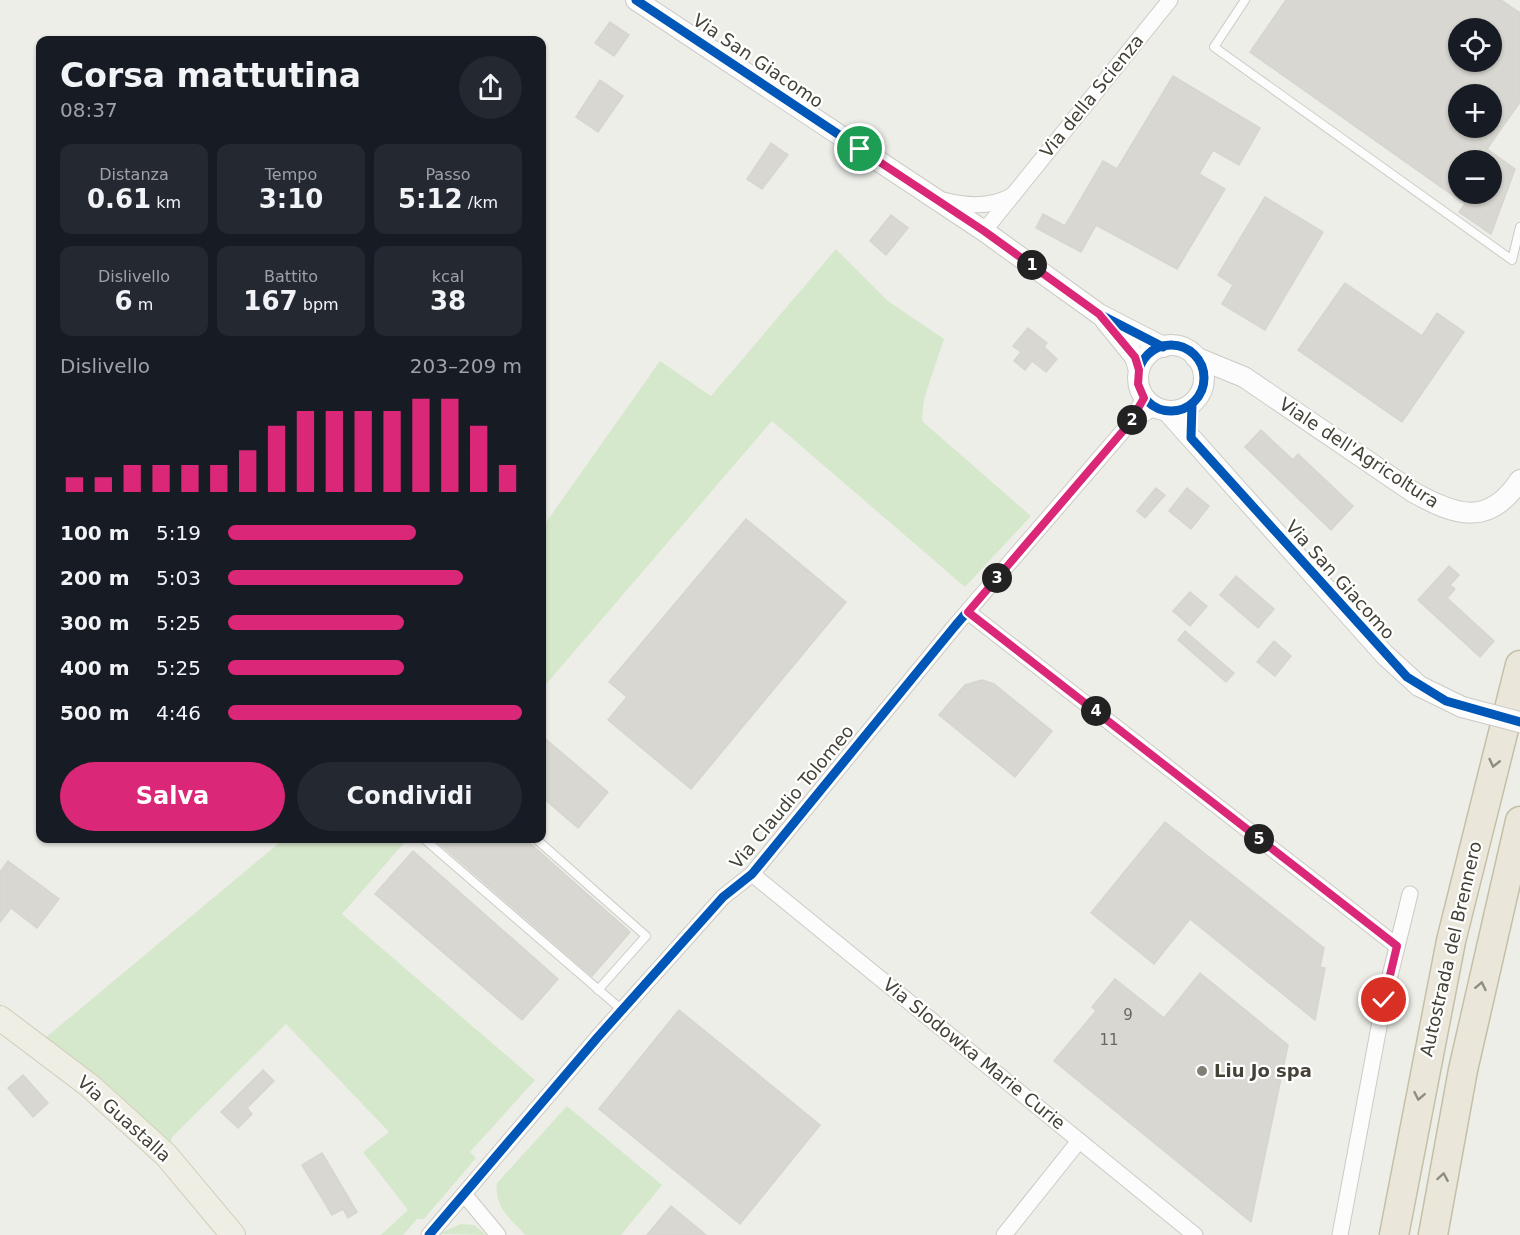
<!DOCTYPE html>
<html lang="it">
<meta charset="utf-8">
<style>
:root{--surface:#171b24;--page:#242831;--text:#f1f3f6;--muted:#9ea1a6;--accent:#db2777}
body{margin:0;font-family:"DejaVu Sans",sans-serif;background:var(--page);color:var(--text);height:100vh;display:flex;flex-direction:column;font-size:22px;white-space:nowrap}
*{box-sizing:border-box;margin:0}
p{font-size:20px;color:var(--muted)}
.icon{flex:none;width:33px;height:33px;fill:none;stroke:currentColor;stroke-width:2;stroke-linecap:round;stroke-linejoin:round}
.map{position:relative;flex:1;overflow:hidden}
.details{position:absolute;left:36px;top:36px;width:510px;height:807px;display:flex;flex-direction:column;background:var(--surface);border-radius:12px;box-shadow:0 2px 4px #0004}
.details>*{flex:none}
.buttons{position:absolute;left:1448px;top:18px;display:grid;gap:12px}
.buttons a{display:grid;place-items:center;width:54px;height:54px;border-radius:50%;background:var(--surface);box-shadow:0 2px 4px #0004;font-size:30px}
.pin{position:absolute;display:grid;place-items:center;width:51px;height:51px;color:#fff;margin:-26px;border:3px solid #fff;border-radius:50%;box-shadow:0 2px 6px #0007}
.km{position:absolute;width:30px;height:30px;margin:-15px;border-radius:50%;background:#222;color:#fff;font-size:16px;line-height:30px;text-align:center}
.round{display:grid;place-items:center;flex:none;width:63px;height:63px;border-radius:32px;background:var(--page)}
.overview{display:flex;align-items:center;justify-content:space-between;height:102px;padding:0 24px}
h1{font-size:33px;font-weight:700;line-height:45px}
.stats{display:grid;grid-template-columns:repeat(3,1fr);gap:9px;height:102px;padding:6px 24px}
.stats div{display:grid;align-content:center;border-radius:12px;background:var(--page);text-align:center}
.stats b{font-size:26px;font-weight:700}
.stats small{font-size:16px;font-weight:400}
.stats p{font-size:16px}
.chart{height:168px;padding:12px 24px}
.chart p{display:flex;justify-content:space-between}
.chart svg{width:100%;height:108px;margin-top:6px;stroke:var(--accent);stroke-width:6}
.cta{display:flex;gap:12px;margin-top:auto;padding:12px 24px}
.cta a{flex:1;height:69px;border-radius:36px;background:var(--accent);color:#fff;font-size:24px;font-weight:700;line-height:69px;text-align:center}
.cta a+a{background:var(--page);color:var(--text)}
ul{padding:0 24px;list-style:none;font-size:20px}
li{display:grid;grid-template-columns:96px 72px 1fr;align-items:center;height:45px}
li i{height:15px;border-radius:8px;background:var(--accent)}
.map>svg:first-child{display:block}
</style>
<div class="map">
<svg width="1520" height="1235" viewBox="0 0 1520 1235">
<rect width="100%" height="100%" fill="#eeeee9"/>
<g fill="#d6e8cb">
<polygon points="836,249 888,301 944,339 924,399 922,421 1031,516 965,587 772,421 542,689 542,528 660,361 711,396"/>
<polygon points="284,839 396,839 404,843 342,914 535,1080 470,1152 476,1158 424,1219 417,1219 403,1235 381,1235 408,1210 363,1152 389,1132 286,1024 172,1137 169,1151 38,1044"/>
<path d="M567,1106L662,1185L621,1235H525C510,1218 494,1207 497,1183Z"/>
<polygon points="461,1224 474,1225 486,1235 438,1234"/>
</g>
<g fill="#d8d7d1" stroke="#d6d5cf" stroke-width="1.5" fill-rule="evenodd">
<path d="M1286,0H1501L1520,13V102L1487,149L1515,169L1491,234L1459,212L1465,204L1250,52ZM1458,28H1491V62H1458ZM1458,94H1491V128H1458ZM1458,160H1491V194H1458Z"/>
<polygon points="610,22 629,35 614,56 595,43"/>
<polygon points="1173,76 1260,128 1239,165 1213,150 1199,174 1225,189 1177,269 1096,225 1081,252 1036,228 1043,214 1065,226 1103,161 1117,169"/>
<polygon points="600,80 623,96 598,132 576,117"/>
<polygon points="771,143 788,155 762,189 747,179"/>
<polygon points="1265,197 1323,232 1265,330 1222,304 1233,285 1218,275"/>
<polygon points="891,215 908,228 886,255 870,241"/>
<polygon points="1345,283 1422,336 1437,313 1464,332 1402,422 1298,350"/>
<polygon points="1028,328 1047,343 1044,347 1057,359 1046,372 1032,361 1025,370 1014,361 1021,352 1013,346"/>
<polygon points="1261,430 1293,460 1298,454 1353,506 1331,530 1245,447"/>
<polygon points="1156,488 1165,495 1145,518 1137,511"/>
<polygon points="1187,488 1209,506 1191,529 1169,511"/>
<polygon points="746,519 846,602 691,789 608,720 627,697 609,682"/>
<polygon points="1449,566 1459,575 1450,585 1455,589 1447,598 1494,641 1480,657 1418,600"/>
<polygon points="1236,576 1274,609 1258,628 1220,595"/>
<polygon points="1190,592 1207,606 1190,626 1173,611"/>
<polygon points="1185,631 1234,673 1226,682 1178,640"/>
<polygon points="1274,641 1291,656 1275,676 1257,662"/>
<polygon points="982,680 994,684 1052,731 1015,777 939,715 965,685"/>
<polygon points="542,736 608,792 578,828 542,797"/>
<polygon points="1165,822 1324,948 1320,967 1325,968 1315,1020 1190,919 1154,964 1091,913"/>
<polygon points="433,838 524,838 630,932 592,976"/>
<polygon points="413,851 558,979 522,1020 375,894"/>
<polygon points="8,861 59,899 37,928 11,908 0,922 0,872"/>
<polygon points="1200,973 1288,1045 1251,1222 1054,1061 1096,1011 1092,1007 1115,979 1164,1018"/>
<polygon points="679,1010 820,1125 740,1224 599,1109"/>
<polygon points="263,1070 274,1081 247,1108 252,1114 238,1128 221,1112"/>
<polygon points="23,1075 48,1103 33,1117 8,1088"/>
<polygon points="322,1153 357,1212 348,1218 343,1209 332,1215 302,1165"/>
<polygon points="671,1206 706,1235 647,1235"/>
</g>
<g fill="none" stroke-linecap="round" stroke-linejoin="round">
<defs>
<g id="service">
<polyline points="1245,0 1214,47 1512,260 1520,227"/>
<polyline points="423,838 622,1010"/>
<polyline points="535,838 646,936 598,990"/>
</g>
<g id="minor">
<path d="M943,200C966,206 992,208 1013,195"/>
<polyline points="984,231 1170,0"/>
<polyline points="1132,422 1150,410 1160,410"/>
<polyline points="968,612 1397,946"/>
<polyline points="752,874 1195,1235"/>
<polyline points="464,1194 498,1235"/>
<polyline points="429,1235 597,1038 723,897 752,874 955,626 1129,424 1144,398"/>
<polyline points="1004,1235 1079,1141"/>
<polyline points="1340,1235 1384,1000 1410,894"/>
</g>
<g id="tertiary">
<polyline points="636,0 984,231 1099,314 1163,347"/>
<polyline points="1105,320 1135,357 1139,370"/>
<circle cx="1171" cy="378" r="33"/>
<path d="M1195,357L1244,377L1413,492C1456,516 1489,527 1520,480"/>
<polyline points="1167,411 1385,655 1419,686 1462,707"/>
</g>
<polyline id="primary" points="0,1018 90,1086 166,1155 233,1235"/>
<g id="motorway">
<polyline points="1394,1235 1451,941 1520,665"/>
<polyline points="1433,1235 1463,1070 1520,821"/>
</g>
</defs>
<use href="#service" stroke="#cbcac5" stroke-width="10"/>
<use href="#minor" stroke="#cbcac5" stroke-width="17"/>
<use href="#tertiary" stroke="#cbcac5" stroke-width="22"/>
<use href="#primary" stroke="#cfccb8" stroke-width="26"/>
<use href="#motorway" stroke="#c4bfa6" stroke-width="31"/>
<use href="#service" stroke="#fcfcfc" stroke-width="8"/>
<use href="#minor" stroke="#fcfcfc" stroke-width="15"/>
<use href="#tertiary" stroke="#fcfcfc" stroke-width="20"/>
<use href="#primary" stroke="#efeee4" stroke-width="24"/>
<use href="#motorway" stroke="#eae7da" stroke-width="28"/>
<defs>
<polyline id="tertiary-bridge" points="1462,707 1520,722"/>
</defs>
<use href="#tertiary-bridge" stroke="#cbcac5" stroke-width="22" stroke-linecap="butt"/>
<use href="#tertiary-bridge" stroke="#fcfcfc" stroke-width="20"/>
<defs>
<g id="cycleway">
<polyline points="636,0 984,231 1099,314 1163,347"/>
<circle cx="1171" cy="378" r="33"/>
<polyline points="1192,404 1191,438 1407,677 1446,701 1520,722"/>
<polyline points="429,1235 597,1038 723,897 752,874 955,626 1129,424 1144,398"/>
</g>
</defs>
<use href="#cycleway" stroke="#fff" stroke-width="13"/>
<use href="#cycleway" stroke="#0057b8" stroke-width="9"/>
</g>
<defs><path id="oneway-chevron" d="M-2-3.5L2.5 0L-2 3.5" fill="none" stroke-width="1.6" stroke-linecap="round" stroke-linejoin="round" transform="scale(1.5)"/></defs>
<g stroke="#8f8c80">
<use href="#oneway-chevron" transform="translate(1494 763) rotate(103)"/>
<use href="#oneway-chevron" transform="translate(1481 986) rotate(-78)"/>
<use href="#oneway-chevron" transform="translate(1419 1096) rotate(101)"/>
<use href="#oneway-chevron" transform="translate(1443 1177) rotate(-80)"/>
</g>
<g fill="none" stroke-linecap="round" stroke-linejoin="round">
<defs>
<polyline id="route" points="860,149 984,231 1099,314 1135,357 1139,370 1138,384 1144,398 1129,424 968,612 1397,946 1384,1000"/>
</defs>
<use href="#route" stroke="#fff" stroke-width="12"/>
<use href="#route" stroke="#db2777" stroke-width="8"/>
</g>
<circle fill="#807e75" stroke="#fff" stroke-width="2" cx="1202" cy="1071" r="6"/>
<g text-anchor="middle" stroke-width="4.5" stroke-linejoin="round" paint-order="stroke">
<g font-size="15" fill="#6a675e">
<text x="1128" y="1020">9</text>
<text x="1109" y="1045">11</text>
</g>
<g font-size="18" fill="#444136" stroke="#fff">
<text transform="translate(758 61) rotate(34)" y="6">Via San Giacomo</text>
<text transform="translate(1092 96) rotate(-51)" y="6">Via della Scienza</text>
<text transform="translate(1359 453) rotate(33)" y="6">Viale dell'Agricoltura</text>
<text transform="translate(1340 580) rotate(48)" y="6">Via San Giacomo</text>
<text transform="translate(792 797) rotate(-50)" y="6">Via Claudio Tolomeo</text>
<text transform="translate(1451 949) rotate(-77)" y="6">Autostrada del Brennero</text>
<text transform="translate(974 1054) rotate(39)" y="6">Via Slodowka Marie Curie</text>
<text transform="translate(124 1119) rotate(42)" y="6">Via Guastalla</text>
</g>
<g font-size="18" font-weight="bold" fill="#444136" stroke="#fff" text-anchor="start">
<text x="1214" y="1077">Liu Jo spa</text>
</g>
</g>
</svg>
<div class="buttons">
<a><svg class="icon" aria-label="locate" viewBox="0 0 24 24"><circle cx="12" cy="12" r="6"/><path d="M12 2v4M12 18v4M2 12h4M18 12h4"/></svg></a>
<a>+</a>
<a>−</a>
</div>
<div class="pin" style="left:860px;top:149px;background:#1e9e55"><svg class="icon" aria-label="arrive" viewBox="0 0 24 24"><path d="M6 21V4h12l-3 4 3 4H6"/></svg></div>
<div class="pin" style="left:1384px;top:1000px;background:#d93025"><svg class="icon" aria-label="check" viewBox="0 0 24 24"><path d="M5 12l5 5 9-10"/></svg></div>
<b class="km" style="left:1032px;top:265px">1</b>
<b class="km" style="left:1132px;top:420px">2</b>
<b class="km" style="left:997px;top:578px">3</b>
<b class="km" style="left:1096px;top:711px">4</b>
<b class="km" style="left:1259px;top:839px">5</b>
<section class="details">
<div class="overview"><div><h1>Corsa mattutina</h1><p>08:37</p></div><a class="round"><svg class="icon" aria-label="share" viewBox="0 0 24 24"><path d="M12 15V3M7 8l5-5 5 5M5 13v7h14v-7"/></svg></a></div>
<div class="stats">
<div><p>Distanza</p><b>0.61<small> km</small></b></div>
<div><p>Tempo</p><b>3:10</b></div>
<div><p>Passo</p><b>5:12<small> /km</small></b></div>
</div>
<div class="stats">
<div><p>Dislivello</p><b>6<small> m</small></b></div>
<div><p>Battito</p><b>167<small> bpm</small></b></div>
<div><p>kcal</p><b>38</b></div>
</div>
<div class="chart"><p><span>Dislivello</span>203–209 m</p>
<svg viewBox="0 0 160 44" preserveAspectRatio="none"><path d="M5 44V38M15 44V38M25 44V33M35 44V33M45 44V33M55 44V33M65 44V27M75 44V17M85 44V11M95 44V11M105 44V11M115 44V11M125 44V6M135 44V6M145 44V17M155 44V33"/></svg>
</div>
<ul>
<li><b>100 m</b>5:19<i style="width:64%"></i></li>
<li><b>200 m</b>5:03<i style="width:80%"></i></li>
<li><b>300 m</b>5:25<i style="width:60%"></i></li>
<li><b>400 m</b>5:25<i style="width:60%"></i></li>
<li><b>500 m</b>4:46<i style="width:100%"></i></li>
</ul>
<div class="cta"><a>Salva</a><a>Condividi</a></div>
</section>
</div>
